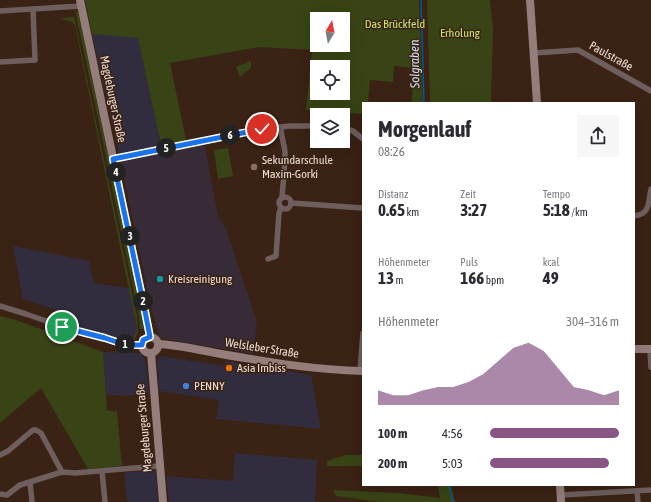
<!DOCTYPE html>
<html lang="de">
<meta charset="utf-8">
<style>
:root{--surface:#fff;--page:#f7f7f7;--text:#2b2b33;--muted:#7c7c81;--accent:#885585}
body{margin:0;font-family:"Asap Condensed",sans-serif;background:var(--page);color:var(--text);height:100vh;display:flex;flex-direction:column;font-size:15px;white-space:nowrap}
*{box-sizing:border-box;margin:0}
p{font-size:13px;color:var(--muted)}
.icon{flex:none;width:22px;height:22px;fill:none;stroke:currentColor;stroke-width:2;stroke-linecap:round;stroke-linejoin:round}
.map{position:relative;flex:1;overflow:hidden}
.details{position:absolute;left:362px;top:102px;width:273px;height:384px;display:flex;flex-direction:column;background:var(--surface);border-radius:0px;box-shadow:0 4px 16px #0002}
.details>*{flex:none}
.needle{width:26px;rotate:10deg}
.fabs{position:absolute;left:310px;top:12px;display:grid;gap:8px}
.fabs a{display:grid;place-items:center;width:40px;height:40px;border-radius:0px;background:var(--surface);box-shadow:0 4px 16px #0002;font-size:20px}
.pin{position:absolute;display:grid;place-items:center;width:34px;height:34px;color:#fff;margin:-17px;border:2px solid #fff;border-radius:50%;box-shadow:0 1px 4px #0007}
.km{position:absolute;width:20px;height:20px;margin:-10px;border-radius:50%;background:#222;color:#fff;font-size:11px;line-height:20px;text-align:center}
.round{display:grid;place-items:center;flex:none;width:42px;height:42px;border-radius:0px;background:var(--page)}
.head{display:flex;align-items:center;justify-content:space-between;height:68px;padding:0 16px}
h1{font-size:22px;font-weight:700;line-height:30px}
.figures{display:grid;grid-template-columns:repeat(3,1fr);gap:6px;height:68px;padding:4px 16px}
.figures div{display:grid;align-content:center}
.figures b{font-size:17px;font-weight:700}
.figures small{font-size:11px;font-weight:400}
.figures p{font-size:11px}
.chart{height:112px;padding:8px 16px}
.chart p{display:flex;justify-content:space-between}
.chart svg{width:100%;height:72px;margin-top:4px;fill:var(--accent);opacity:.7}
ul{padding:0 16px;list-style:none;font-size:13px}
li{display:grid;grid-template-columns:64px 48px 1fr;align-items:center;height:30px}
li i{height:10px;border-radius:5px;background:var(--accent)}
.map>svg:first-child{display:block}
</style>
<div class="map">
<svg width="651" height="502" viewBox="0 0 651 502">
<rect width="100%" height="100%" fill="#3a2214"/>
<g fill="#322d3e">
<polygon points="92,34 138,37 162,150 120,158"/>
<polygon points="13,246 89,261 94,283 129,288 138,329 136,334 133,336 131,341 69,325 59,311 23,299"/>
<polygon points="103,352 141,353 144,358 147,369 149,394 122,396 106,394"/>
<polygon points="160,356 224,366 225,361 311,375 321,429 216,419 219,400 159,391 157,360"/>
<polygon points="235,453 317,460 315,502 169,502 166,476 233,481"/>
<polygon points="151,470 156,472 158,502 127,502 124,473"/>
</g>
<polygon fill="#382b38" points="204,142 218,216 226,229 257,322 253,354 160,338 151,307 120,158"/>
<g fill="#384415" fill-rule="evenodd">
<path d="M85,0H419L423,103H412L413,68L394,66L393,82L370,80L368,103H363V114L306,110L312,50L259,47L170,63L187,145L162,150L138,38L92,34ZM317,19H343V45H317ZM317,67H343V93H317Z"/>
<polygon points="427,0 490,0 493,30 491,103 430,103"/>
<polygon points="75,10 79,13 108,146 104,147"/>
<path d="M74,17L137,317L138,332L134,341H131C133,336 136,334 137,329L75,26L72,22L62,19L61,18Z"/>
<polygon points="251,61 251,68 240,77 236,67"/>
<polygon points="108,147 145,329 140,329 139,317 104,148"/>
<polygon points="228,148 233,176 218,179 214,150"/>
<polygon points="0,316 16,320 103,352 107,410 117,412 122,466 88,469 41,388 0,423"/>
<polygon points="345,455 363,455 363,466 327,466 327,461"/>
<polygon points="438,485 451,485 455,502 380,502 336,496 333,490 398,493 440,498"/>
</g>
<g fill="none" stroke-linecap="round" stroke-linejoin="round">
<g stroke="#015999" stroke-width="1.5">
<polyline points="421,0 424,103"/>
<polyline points="449,485 453,502"/>
</g>
<g stroke="#6e5f5e" stroke-width="5.5">
<polyline points="0,11 81,6"/>
<polyline points="534,53 578,50 651,91"/>
<polyline points="0,62 35,60 33,9"/>
<path d="M281,127C281,136 284,143 285,152C285,167 283,183 282,198"/>
<polyline points="343,128 353,131 363,139"/>
<polyline points="113,159 262,129 290,126 317,126"/>
<circle cx="285" cy="203" r="6"/>
<polyline points="291,203 363,208"/>
<path d="M634,216C651,214 648,202 651,189"/>
<polyline points="268,259 276,256 279,213 281,207"/>
<polyline points="0,306 26,314 72,330 105,338 126,345 142,345"/>
<polyline points="650,349 651,367"/>
<polyline points="360,371 363,333"/>
<polyline points="0,455 8,451 33,430 36,430 41,433 62,472"/>
<polyline points="102,471 105,502"/>
<polyline points="30,482 32,502"/>
<polyline points="637,491 638,502"/>
<polyline points="0,494 7,495 20,485 62,472 75,473 159,466"/>
<polyline points="561,495 651,490"/>
</g>
<g stroke="#957d7b" stroke-width="8">
<polyline points="80,0 144,306 150,337"/>
<polyline points="530,0 537,103"/>
<circle cx="150" cy="345" r="8"/>
<path d="M158,344C179,345 200,350 221,354C268,362 315,370 363,371"/>
<polyline points="634,349 651,349"/>
<polyline points="151,353 163,502"/>
<polyline points="560,485 561,502"/>
</g>
</g>
<g fill="none" stroke-linecap="round" stroke-linejoin="round">
<defs>
<polyline id="route" points="62,327 105,338 126,345 142,345 143,340 150,337 144,306 113,159 262,129"/>
</defs>
<use href="#route" stroke="#fff" stroke-width="8"/>
<use href="#route" stroke="#1a73e8" stroke-width="5"/>
</g>
<circle fill="#8d6e63" stroke="#3a2214" stroke-width="1.5" cx="254" cy="167" r="4"/>
<circle fill="#0f9aa8" stroke="#3a2214" stroke-width="1.5" cx="160" cy="279" r="4"/>
<circle fill="#e8710a" stroke="#3a2214" stroke-width="1.5" cx="229" cy="368" r="4"/>
<circle fill="#3f7fe0" stroke="#3a2214" stroke-width="1.5" cx="186" cy="386" r="4"/>
<g text-anchor="middle" stroke-width="3" stroke-linejoin="round" paint-order="stroke">
<g font-size="12" fill="#c7e96d" stroke="#3a2214">
<text x="395" y="28">Das Brückfeld</text>
<text x="460" y="37">Erholung</text>
</g>
<g font-size="12" fill="#edddd4" stroke="#3a2214">
<text transform="translate(611 56) rotate(29)" y="4">Paulstraße</text>
<text transform="translate(113 99) rotate(78)" y="4">Magdeburger Straße</text>
<text transform="translate(262 348) rotate(9)" y="4">Welsleber Straße</text>
<text transform="translate(144 428) rotate(-95)" y="4">Magdeburger Straße</text>
</g>
<g font-size="12" fill="#edddd4" stroke="#3a2214" text-anchor="start">
<text x="262" y="164">Sekundarschule<tspan x="262" dy="14">Maxim-Gorki</tspan></text>
<text x="168" y="283">Kreisreinigung</text>
<text x="237" y="372">Asia Imbiss</text>
<text x="194" y="390">PENNY</text>
</g>
<g font-size="13" font-style="italic" fill="#cee0f2" stroke="#3a2214">
<text transform="translate(414 64) rotate(-91)" y="5">Solgraben</text>
</g>
</g>
</svg>
<div class="fabs">
<a><svg class="needle" viewBox="-14 -14 28 28"><path d="M0-13l5 13h-10z" fill="#e53935"/><path d="M0 13l5-13h-10z" fill="#7c7c81"/></svg></a>
<a><svg class="icon" aria-label="locate" viewBox="0 0 24 24"><circle cx="12" cy="12" r="6"/><path d="M12 2v4M12 18v4M2 12h4M18 12h4"/></svg></a>
<a><svg class="icon" aria-label="layers" viewBox="0 0 24 24"><path d="M12 4l9 5-9 5-9-5zM3 14l9 5 9-5"/></svg></a>
</div>
<div class="pin" style="left:62px;top:327px;background:#1e9e55"><svg class="icon" aria-label="arrive" viewBox="0 0 24 24"><path d="M6 21V4h12l-3 4 3 4H6"/></svg></div>
<div class="pin" style="left:262px;top:129px;background:#d93025"><svg class="icon" aria-label="check" viewBox="0 0 24 24"><path d="M5 12l5 5 9-10"/></svg></div>
<b class="km" style="left:125px;top:344px">1</b>
<b class="km" style="left:143px;top:301px">2</b>
<b class="km" style="left:130px;top:236px">3</b>
<b class="km" style="left:116px;top:172px">4</b>
<b class="km" style="left:166px;top:148px">5</b>
<b class="km" style="left:230px;top:135px">6</b>
<section class="details">
<div class="head"><div><h1>Morgenlauf</h1><p>08:26</p></div><a class="round"><svg class="icon" aria-label="share" viewBox="0 0 24 24"><path d="M12 15V3M7 8l5-5 5 5M5 13v7h14v-7"/></svg></a></div>
<div class="figures">
<div><p>Distanz</p><b>0.65<small> km</small></b></div>
<div><p>Zeit</p><b>3:27</b></div>
<div><p>Tempo</p><b>5:18<small> /km</small></b></div>
</div>
<div class="figures">
<div><p>Höhenmeter</p><b>13<small> m</small></b></div>
<div><p>Puls</p><b>166<small> bpm</small></b></div>
<div><p>kcal</p><b>49</b></div>
</div>
<div class="chart"><p><span>Höhenmeter</span>304–316 m</p>
<svg viewBox="0 0 160 44" preserveAspectRatio="none"><path d="M0 44V35L10 38L20 38L30 35L40 33L50 33L60 30L70 25L80 17L90 9L100 6L110 11L120 22L130 33L140 35L150 38L160 35V44z"/></svg>
</div>
<ul>
<li><b>100 m</b>4:56<i style="width:100%"></i></li>
<li><b>200 m</b>5:03<i style="width:92%"></i></li>
</ul>
</section>
</div>
